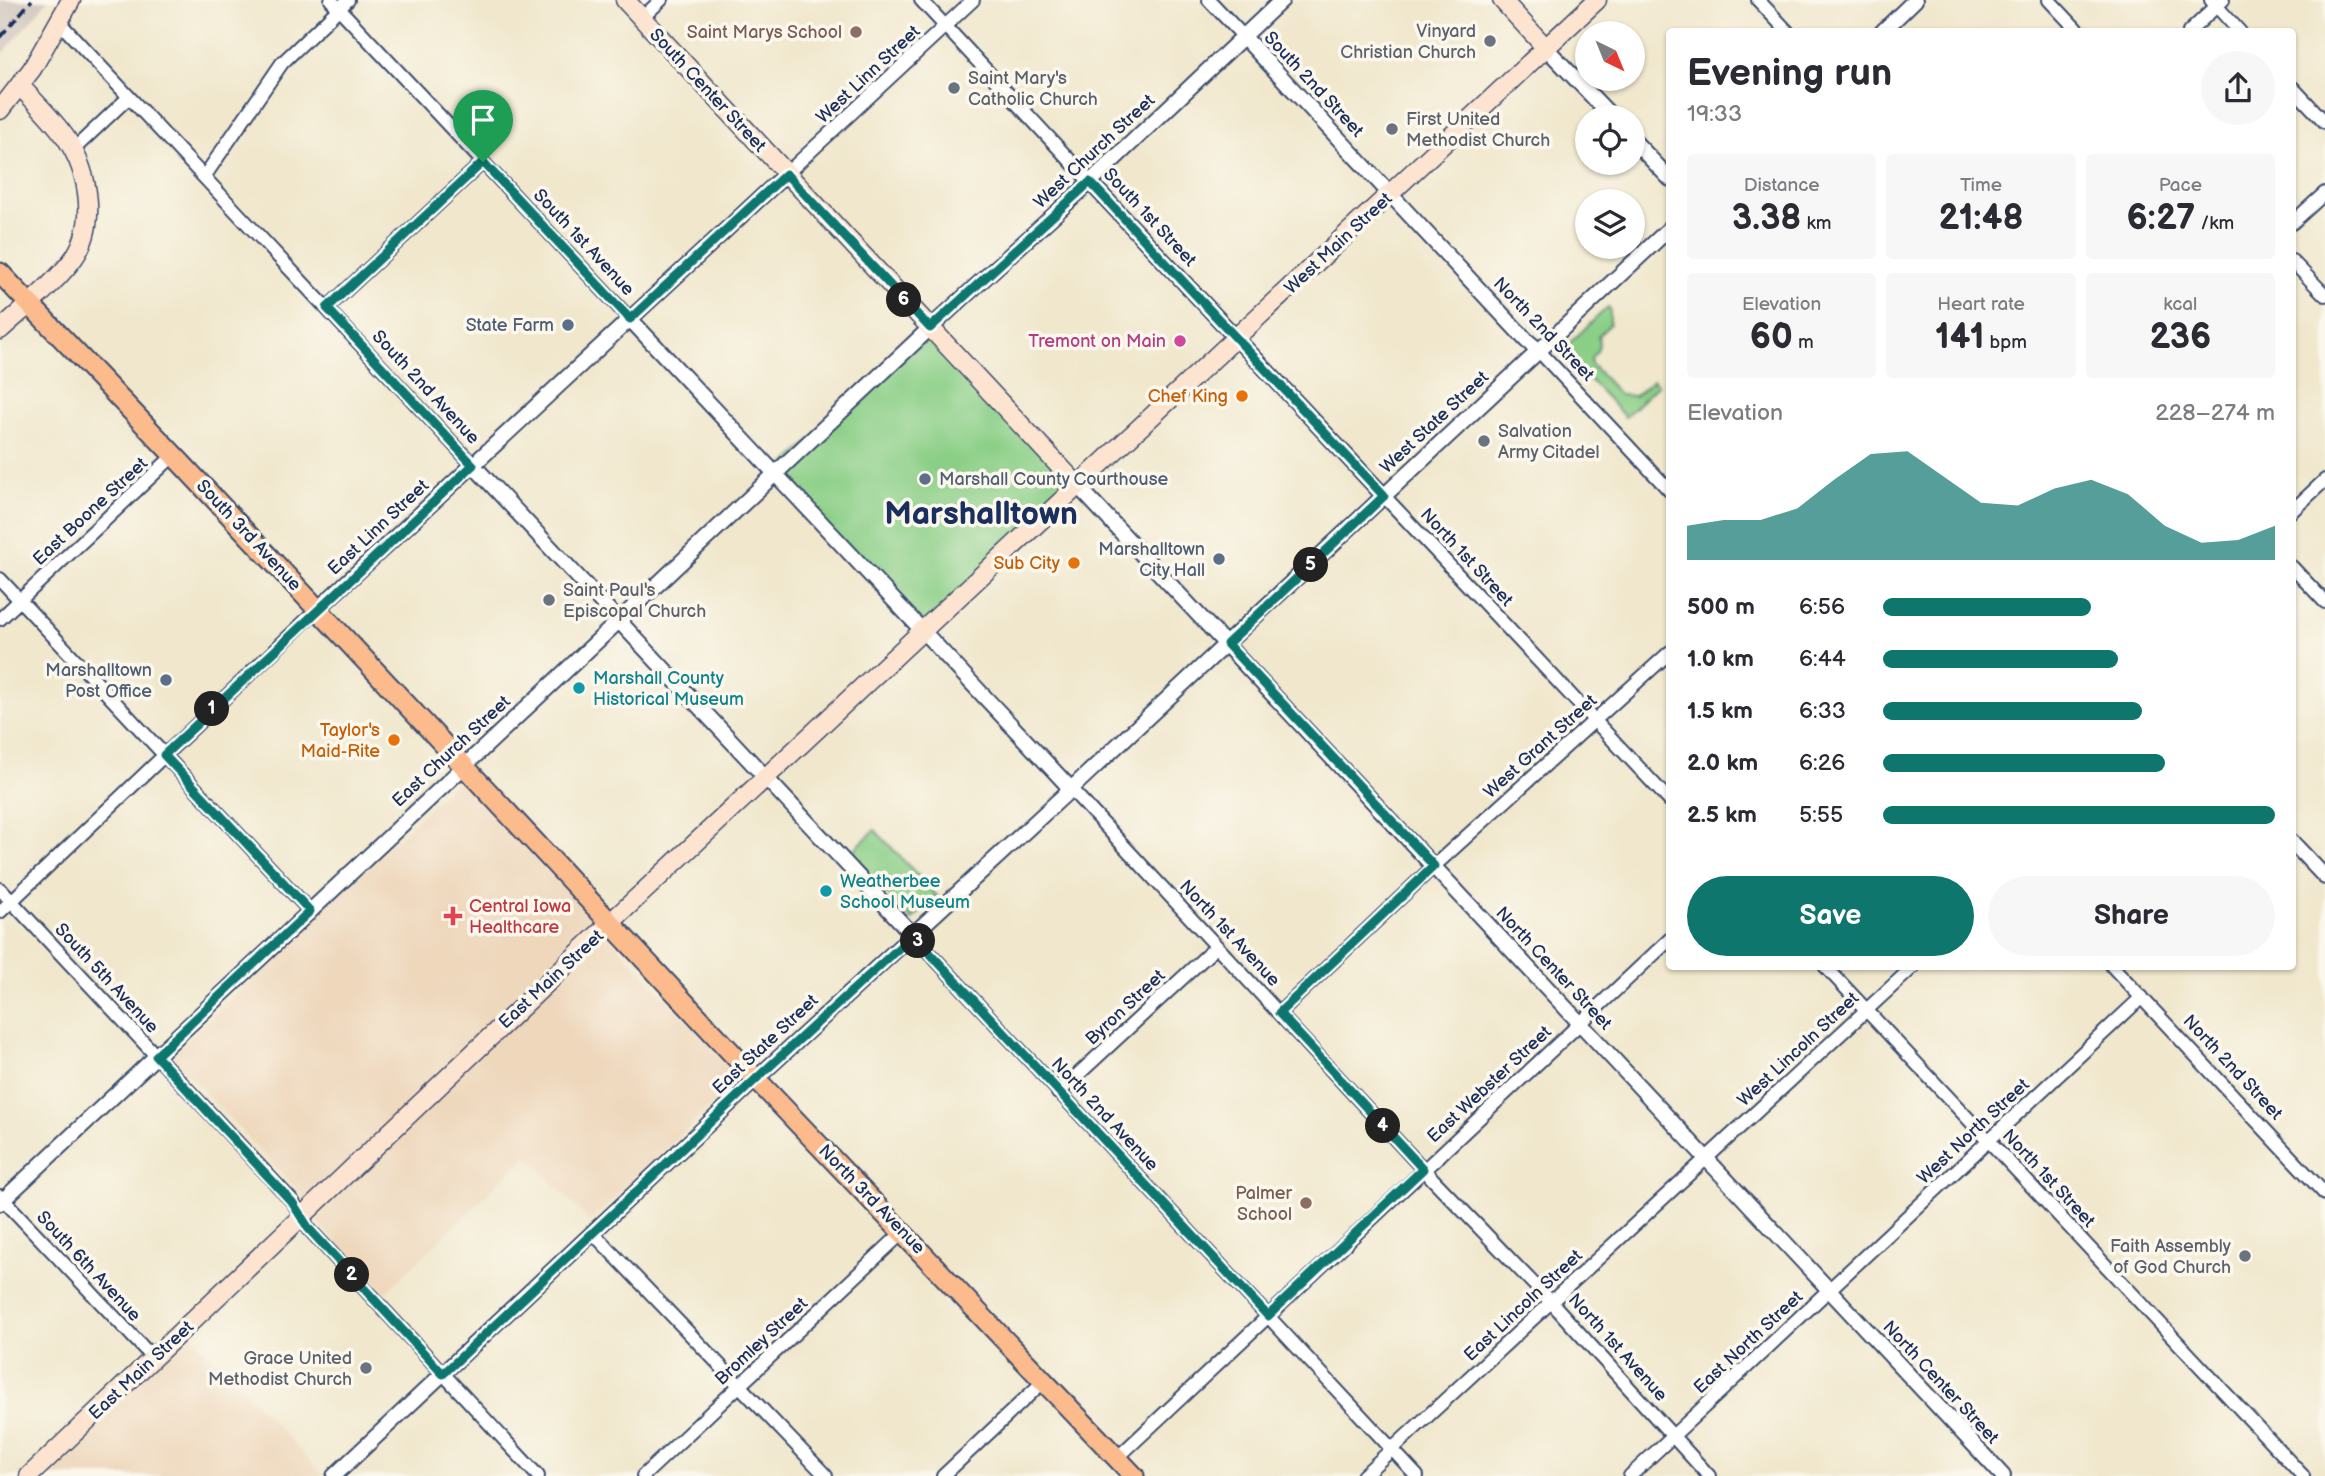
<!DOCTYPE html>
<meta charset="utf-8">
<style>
:root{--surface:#fff;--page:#f7f7f7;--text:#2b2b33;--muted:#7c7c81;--accent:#0f766e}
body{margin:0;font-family:"Balsamiq Sans",sans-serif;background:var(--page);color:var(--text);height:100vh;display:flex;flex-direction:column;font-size:26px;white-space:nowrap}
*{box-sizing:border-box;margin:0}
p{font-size:23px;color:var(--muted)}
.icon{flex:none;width:38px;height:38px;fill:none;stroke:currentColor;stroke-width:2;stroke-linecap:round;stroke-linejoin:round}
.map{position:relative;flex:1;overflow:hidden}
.sheet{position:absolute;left:1666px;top:28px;width:630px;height:942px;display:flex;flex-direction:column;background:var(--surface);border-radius:7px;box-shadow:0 2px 5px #0004}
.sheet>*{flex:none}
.needle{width:46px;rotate:137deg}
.buttons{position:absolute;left:1575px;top:21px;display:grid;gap:14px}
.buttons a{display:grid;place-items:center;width:70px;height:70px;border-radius:50%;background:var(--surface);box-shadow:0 2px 5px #0004;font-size:35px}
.pin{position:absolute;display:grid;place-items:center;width:60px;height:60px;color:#fff;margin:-72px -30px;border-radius:50% 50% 50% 0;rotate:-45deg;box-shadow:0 0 7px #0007}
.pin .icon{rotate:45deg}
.km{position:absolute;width:35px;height:35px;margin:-18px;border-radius:50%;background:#222;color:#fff;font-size:19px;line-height:35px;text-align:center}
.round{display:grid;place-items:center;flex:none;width:74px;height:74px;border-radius:37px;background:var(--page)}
.summary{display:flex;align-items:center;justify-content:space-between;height:119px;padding:0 21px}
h1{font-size:38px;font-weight:600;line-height:52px}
.stats{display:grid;grid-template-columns:repeat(3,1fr);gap:10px;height:119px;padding:7px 21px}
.stats div{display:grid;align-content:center;border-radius:7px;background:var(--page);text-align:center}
.stats b{font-size:35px;font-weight:600}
.stats small{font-size:19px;font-weight:400}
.stats p{font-size:19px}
.chart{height:196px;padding:14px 21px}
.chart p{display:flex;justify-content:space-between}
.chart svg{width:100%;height:126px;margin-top:7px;fill:var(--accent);opacity:.7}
.primary-button{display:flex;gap:14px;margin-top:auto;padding:14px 21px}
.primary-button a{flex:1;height:80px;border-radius:42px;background:var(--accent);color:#fff;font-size:28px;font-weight:600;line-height:80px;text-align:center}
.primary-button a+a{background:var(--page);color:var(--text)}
ul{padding:0 21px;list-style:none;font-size:23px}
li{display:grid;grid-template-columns:112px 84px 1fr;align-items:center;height:52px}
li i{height:18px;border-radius:9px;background:var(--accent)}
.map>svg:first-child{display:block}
</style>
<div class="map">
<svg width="2325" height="1476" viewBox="0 0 2325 1476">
<rect width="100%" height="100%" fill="#fbf7ec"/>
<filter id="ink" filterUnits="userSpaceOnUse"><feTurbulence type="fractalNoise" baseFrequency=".0143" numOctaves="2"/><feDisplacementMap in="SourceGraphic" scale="14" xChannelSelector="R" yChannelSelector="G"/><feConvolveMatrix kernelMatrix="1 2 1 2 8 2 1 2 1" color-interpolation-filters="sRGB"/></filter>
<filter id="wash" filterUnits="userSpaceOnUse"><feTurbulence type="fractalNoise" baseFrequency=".00686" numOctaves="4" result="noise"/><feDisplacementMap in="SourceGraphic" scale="28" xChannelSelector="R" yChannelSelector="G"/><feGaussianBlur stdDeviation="1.57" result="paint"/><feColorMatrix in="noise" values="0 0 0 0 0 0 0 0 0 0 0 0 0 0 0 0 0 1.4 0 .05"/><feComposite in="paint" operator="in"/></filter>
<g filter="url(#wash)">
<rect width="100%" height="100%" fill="#f0e7cc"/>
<g fill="#eed7bb">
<polygon points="461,777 740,1078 590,1222 527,1155 384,1294 319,1224 299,1192 171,1056"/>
<polygon points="185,1329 324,1476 29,1476"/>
</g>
<polygon fill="#ccc2b9" points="0,0 48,0 0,57"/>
<g fill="#8bcf87" stroke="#537f72" stroke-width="2">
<path d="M1608,307L1610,309V324L1598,336C1600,346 1599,350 1591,358V364L1620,395L1635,396L1653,380L1658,385L1625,417L1562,350Z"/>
<polygon points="930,328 1078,486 923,632 775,474"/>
<polygon points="875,830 937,896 912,920 849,854"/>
</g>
</g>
<g filter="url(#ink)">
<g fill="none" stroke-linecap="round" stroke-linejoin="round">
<defs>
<g id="minor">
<polyline points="331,0 630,319"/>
<polyline points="921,0 1090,182"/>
<polyline points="1209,0 1244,37"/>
<polyline points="1758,0 1788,32"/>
<polyline points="2049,0 2079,32"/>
<polyline points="2211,0 2240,32"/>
<polyline points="642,18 661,0"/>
<polyline points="59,22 473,465"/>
<polyline points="2189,32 2223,0"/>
<polyline points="2292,87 2325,122"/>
<polyline points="73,150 129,97"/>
<polyline points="786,174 973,0"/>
<polyline points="204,177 282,63 348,0"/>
<polyline points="2292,223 2325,193"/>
<polyline points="2292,261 2325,295"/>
<polyline points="327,308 483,162"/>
<polyline points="1538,350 1670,491"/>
<polyline points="1384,496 1670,801"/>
<polyline points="2292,511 2325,480"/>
<polyline points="2292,567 2325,602"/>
<polyline points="0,579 310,911"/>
<polyline points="0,619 174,455"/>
<polyline points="1071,789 1423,1169 1552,1303 1709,1476"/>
<polyline points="0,889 293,1202 309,1229 538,1476"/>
<polyline points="0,912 318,609"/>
<polyline points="913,935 1417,1476"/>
<polyline points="1825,966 2303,1476"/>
<polyline points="2112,966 2325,1194"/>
<polyline points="1279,1013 1434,866 1670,652"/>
<polyline points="1058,1093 1216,947"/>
<polyline points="0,1196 154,1359"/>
<polyline points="593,1233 826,1476"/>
<polyline points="1117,1458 1670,939"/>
<polyline points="643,1476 903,1232"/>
<polyline points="943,1476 1044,1381"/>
<polyline points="1363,1476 1914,966"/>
<polyline points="1630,1476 2142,997"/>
</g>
<g id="tertiary">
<polyline points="1882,32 1915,0"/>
<polyline points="1244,37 1526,340 1538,350"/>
<polyline points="1546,48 1612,117"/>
<polyline points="1633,140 1670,179"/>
<polyline points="1090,182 1384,496"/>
<polyline points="630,319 1071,789"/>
<polyline points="473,465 913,935"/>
<polyline points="1078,486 2003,1476"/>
<polyline points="318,609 786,174"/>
<polyline points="2292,842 2325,877"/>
<polyline points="0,1203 930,328 1090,182 1282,0"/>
<polyline points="334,1476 756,1079 1071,789 1670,228"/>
</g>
<g id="secondary">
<polyline points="625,0 1078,486"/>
<polyline points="1502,0 1546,48"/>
<polyline points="0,110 32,69 71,0"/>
<path d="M0,330C23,309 50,288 70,263C99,228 90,174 66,138C53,119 36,103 20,86"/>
<polyline points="29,1476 611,922 1597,0"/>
</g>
<polyline id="primary" points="0,273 182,464 756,1079 1134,1476"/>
</defs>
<use href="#minor" stroke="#3b4b6e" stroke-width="16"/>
<use href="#tertiary" stroke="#3b4b6e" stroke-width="18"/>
<use href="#secondary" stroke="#3b4b6e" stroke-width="21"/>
<use href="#primary" stroke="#3b4b6e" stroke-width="23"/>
<use href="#minor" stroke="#fff" stroke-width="12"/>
<use href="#tertiary" stroke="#fff" stroke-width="14"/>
<use href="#secondary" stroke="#fde4d1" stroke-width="18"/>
<use href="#primary" stroke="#fbbb8d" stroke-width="19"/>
<polyline stroke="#1b2f5e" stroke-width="3.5" stroke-dasharray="10 5" stroke-linecap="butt" points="0,37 32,0"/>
</g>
</g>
<g fill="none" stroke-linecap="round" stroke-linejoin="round" filter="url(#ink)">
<defs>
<polygon id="route" points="483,162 630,319 786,174 930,328 1090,182 1384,496 1227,644 1434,866 1279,1013 1423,1169 1268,1316 913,935 756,1079 443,1374 309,1229 292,1202 156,1056 310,911 164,755 473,465 327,308"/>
</defs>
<use href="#route" stroke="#fff" stroke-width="14"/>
<use href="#route" stroke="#0f766e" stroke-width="9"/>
</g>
<g fill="#8d6e63" stroke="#fbf7ec" stroke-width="2.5">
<circle cx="856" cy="32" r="7"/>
<circle cx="1306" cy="1203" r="7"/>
</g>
<g fill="#6b7280" stroke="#fbf7ec" stroke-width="2.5">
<circle cx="1490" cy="41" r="7"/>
<circle cx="954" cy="88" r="7"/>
<circle cx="1392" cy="129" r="7"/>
<circle cx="1484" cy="441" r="7"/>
<circle cx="549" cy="600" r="7"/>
<circle cx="2245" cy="1256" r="7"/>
<circle cx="366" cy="1368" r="7"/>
</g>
<g fill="#5c6f8a" stroke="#fbf7ec" stroke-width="2.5">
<circle cx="568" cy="325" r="7"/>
<circle cx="925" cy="479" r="7"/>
<circle cx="1219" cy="559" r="7"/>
<circle cx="166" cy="680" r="7"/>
</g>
<circle fill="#d1479c" stroke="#fbf7ec" stroke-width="2.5" cx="1180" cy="341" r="7"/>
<g fill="#e8710a" stroke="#fbf7ec" stroke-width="2.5">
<circle cx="1242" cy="396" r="7"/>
<circle cx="1074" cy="563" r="7"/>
<circle cx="394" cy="740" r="7"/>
</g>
<g fill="#0f9aa8" stroke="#fbf7ec" stroke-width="2.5">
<circle cx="579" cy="688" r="7"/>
<circle cx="826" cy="891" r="7"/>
</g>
<path fill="#e0444e" stroke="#fbf7ec" stroke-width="2.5" d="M449.5 905.5h7v7h7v7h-7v7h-7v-7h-7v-7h7z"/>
<g text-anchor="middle" stroke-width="7" stroke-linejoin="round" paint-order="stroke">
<g font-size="18" fill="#5b616d" stroke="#fbf7ec" text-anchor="start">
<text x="1476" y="37" text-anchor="end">Vinyard<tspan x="1476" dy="21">Christian Church</tspan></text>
<text x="968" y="84">Saint Mary's<tspan x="968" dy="21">Catholic Church</tspan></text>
<text x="1406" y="125">First United<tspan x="1406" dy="21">Methodist Church</tspan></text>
<text x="1498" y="437">Salvation<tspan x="1498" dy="21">Army Citadel</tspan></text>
<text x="563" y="596">Saint Paul's<tspan x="563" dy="21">Episcopal Church</tspan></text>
<text x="2231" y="1252" text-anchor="end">Faith Assembly<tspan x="2231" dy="21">of God Church</tspan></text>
<text x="352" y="1364" text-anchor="end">Grace United<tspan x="352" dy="21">Methodist Church</tspan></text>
</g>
<g font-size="18" fill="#785e54" stroke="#fbf7ec" text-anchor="end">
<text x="842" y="38">Saint Marys School</text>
<text x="1292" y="1199">Palmer<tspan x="1292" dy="21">School</tspan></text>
</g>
<g font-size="18" fill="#1b2f5e" stroke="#fbf7ec">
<text transform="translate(868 74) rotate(-43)" y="6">West Linn Street</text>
<text transform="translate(1314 84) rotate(47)" y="6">South 2nd Street</text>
<text transform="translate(708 90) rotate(47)" y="6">South Center Street</text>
<text transform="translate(1094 151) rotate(-43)" y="6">West Church Street</text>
<text transform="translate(1150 217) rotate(47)" y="6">South 1st Street</text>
<text transform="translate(584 242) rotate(47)" y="6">South 1st Avenue</text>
<text transform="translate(1338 243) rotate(-43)" y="6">West Main Street</text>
<text transform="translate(1544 329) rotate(46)" y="6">North 2nd Street</text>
<text transform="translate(426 387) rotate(47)" y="6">South 2nd Avenue</text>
<text transform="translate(1434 422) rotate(-43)" y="6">West State Street</text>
<text transform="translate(90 511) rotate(-43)" y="6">East Boone Street</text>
<text transform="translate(378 527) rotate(-43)" y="6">East Linn Street</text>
<text transform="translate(249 535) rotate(47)" y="6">South 3rd Avenue</text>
<text transform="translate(1467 557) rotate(47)" y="6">North 1st Street</text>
<text transform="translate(1540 746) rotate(-42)" y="6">West Grant Street</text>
<text transform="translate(451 751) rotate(-43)" y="6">East Church Street</text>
<text transform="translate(1230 933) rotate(47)" y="6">North 1st Avenue</text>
<text transform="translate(1554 968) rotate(47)" y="6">North Center Street</text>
<text transform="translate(107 978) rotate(47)" y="6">South 5th Avenue</text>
<text transform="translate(551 979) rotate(-43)" y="6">East Main Street</text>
<text transform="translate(1125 1007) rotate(-43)" y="6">Byron Street</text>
<text transform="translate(765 1044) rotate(-43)" y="6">East State Street</text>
<text transform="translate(1798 1049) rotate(-43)" y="6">West Lincoln Street</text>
<text transform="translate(2233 1067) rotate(47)" y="6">North 2nd Street</text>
<text transform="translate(1489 1084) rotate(-43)" y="6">East Webster Street</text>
<text transform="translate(1105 1114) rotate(47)" y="6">North 2nd Avenue</text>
<text transform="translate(1973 1131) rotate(-43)" y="6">West North Street</text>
<text transform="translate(2049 1178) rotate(47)" y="6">North 1st Street</text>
<text transform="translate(872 1199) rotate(46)" y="6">North 3rd Avenue</text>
<text transform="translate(89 1266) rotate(47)" y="6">South 6th Avenue</text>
<text transform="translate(1523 1305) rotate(-43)" y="6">East Lincoln Street</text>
<text transform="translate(761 1341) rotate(-43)" y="6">Bromley Street</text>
<text transform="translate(1748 1342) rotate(-43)" y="6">East North Street</text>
<text transform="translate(1618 1347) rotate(48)" y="6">North 1st Avenue</text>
<text transform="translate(141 1370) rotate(-43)" y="6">East Main Street</text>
<text transform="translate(1941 1382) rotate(47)" y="6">North Center Street</text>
</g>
<g font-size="18" fill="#4e5e75" stroke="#fbf7ec" text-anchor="end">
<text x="554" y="331">State Farm</text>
<text x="939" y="485" text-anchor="start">Marshall County Courthouse</text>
<text x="1205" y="555">Marshalltown<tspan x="1205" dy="21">City Hall</tspan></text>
<text x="152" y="676">Marshalltown<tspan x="152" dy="21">Post Office</tspan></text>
</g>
<g font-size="18" fill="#b23c85" stroke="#fbf7ec" text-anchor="end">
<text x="1166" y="347">Tremont on Main</text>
</g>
<g font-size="18" fill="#c56008" stroke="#fbf7ec" text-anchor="end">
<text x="1228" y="402">Chef King</text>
<text x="1060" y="569">Sub City</text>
<text x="380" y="736">Taylor's<tspan x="380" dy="21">Maid-Rite</tspan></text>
</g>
<g font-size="18" fill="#0d838f" stroke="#fbf7ec" text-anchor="start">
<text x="593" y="684">Marshall County<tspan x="593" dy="21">Historical Museum</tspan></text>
<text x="840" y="887">Weatherbee<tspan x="840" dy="21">School Museum</tspan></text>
</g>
<g font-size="18" fill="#be3a42" stroke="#fbf7ec" text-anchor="start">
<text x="469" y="912">Central Iowa<tspan x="469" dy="21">Healthcare</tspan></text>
</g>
<g font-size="32" font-weight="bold" fill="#1b2f5e" stroke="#fbf7ec">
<text x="981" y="524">Marshalltown</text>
</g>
</g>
</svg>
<div class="buttons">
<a><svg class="needle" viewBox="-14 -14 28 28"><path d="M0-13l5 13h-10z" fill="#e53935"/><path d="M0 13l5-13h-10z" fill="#7c7c81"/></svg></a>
<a><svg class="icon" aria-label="locate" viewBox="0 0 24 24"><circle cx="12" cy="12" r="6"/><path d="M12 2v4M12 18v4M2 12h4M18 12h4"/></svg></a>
<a><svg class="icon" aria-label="layers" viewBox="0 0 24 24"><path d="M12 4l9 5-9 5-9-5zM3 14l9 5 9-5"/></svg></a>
</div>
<div class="pin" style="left:483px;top:162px;background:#1e9e55"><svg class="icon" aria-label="arrive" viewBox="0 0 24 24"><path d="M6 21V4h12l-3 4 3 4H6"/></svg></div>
<b class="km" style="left:212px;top:709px">1</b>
<b class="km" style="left:352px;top:1275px">2</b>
<b class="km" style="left:918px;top:941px">3</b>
<b class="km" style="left:1383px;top:1126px">4</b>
<b class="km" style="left:1311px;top:565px">5</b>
<b class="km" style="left:904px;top:300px">6</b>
<section class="sheet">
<div class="summary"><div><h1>Evening run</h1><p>19:33</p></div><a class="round"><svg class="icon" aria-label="share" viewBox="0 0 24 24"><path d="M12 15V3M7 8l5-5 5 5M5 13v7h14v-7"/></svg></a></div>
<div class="stats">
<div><p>Distance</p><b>3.38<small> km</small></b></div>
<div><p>Time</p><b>21:48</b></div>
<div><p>Pace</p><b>6:27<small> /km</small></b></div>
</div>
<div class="stats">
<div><p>Elevation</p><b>60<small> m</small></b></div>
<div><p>Heart rate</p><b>141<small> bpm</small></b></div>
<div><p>kcal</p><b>236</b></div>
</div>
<div class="chart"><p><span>Elevation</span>228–274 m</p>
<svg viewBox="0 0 160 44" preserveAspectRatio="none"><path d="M0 44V32L10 30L20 30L30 26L40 16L50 7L60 6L70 15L80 24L90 25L100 19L110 16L120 21L130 32L140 38L150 37L160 32V44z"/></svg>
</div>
<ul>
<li><b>500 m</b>6:56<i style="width:53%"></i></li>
<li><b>1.0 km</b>6:44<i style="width:60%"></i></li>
<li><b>1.5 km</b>6:33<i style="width:66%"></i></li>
<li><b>2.0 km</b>6:26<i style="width:72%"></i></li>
<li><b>2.5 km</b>5:55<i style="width:100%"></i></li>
</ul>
<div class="primary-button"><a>Save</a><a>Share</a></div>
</section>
</div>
